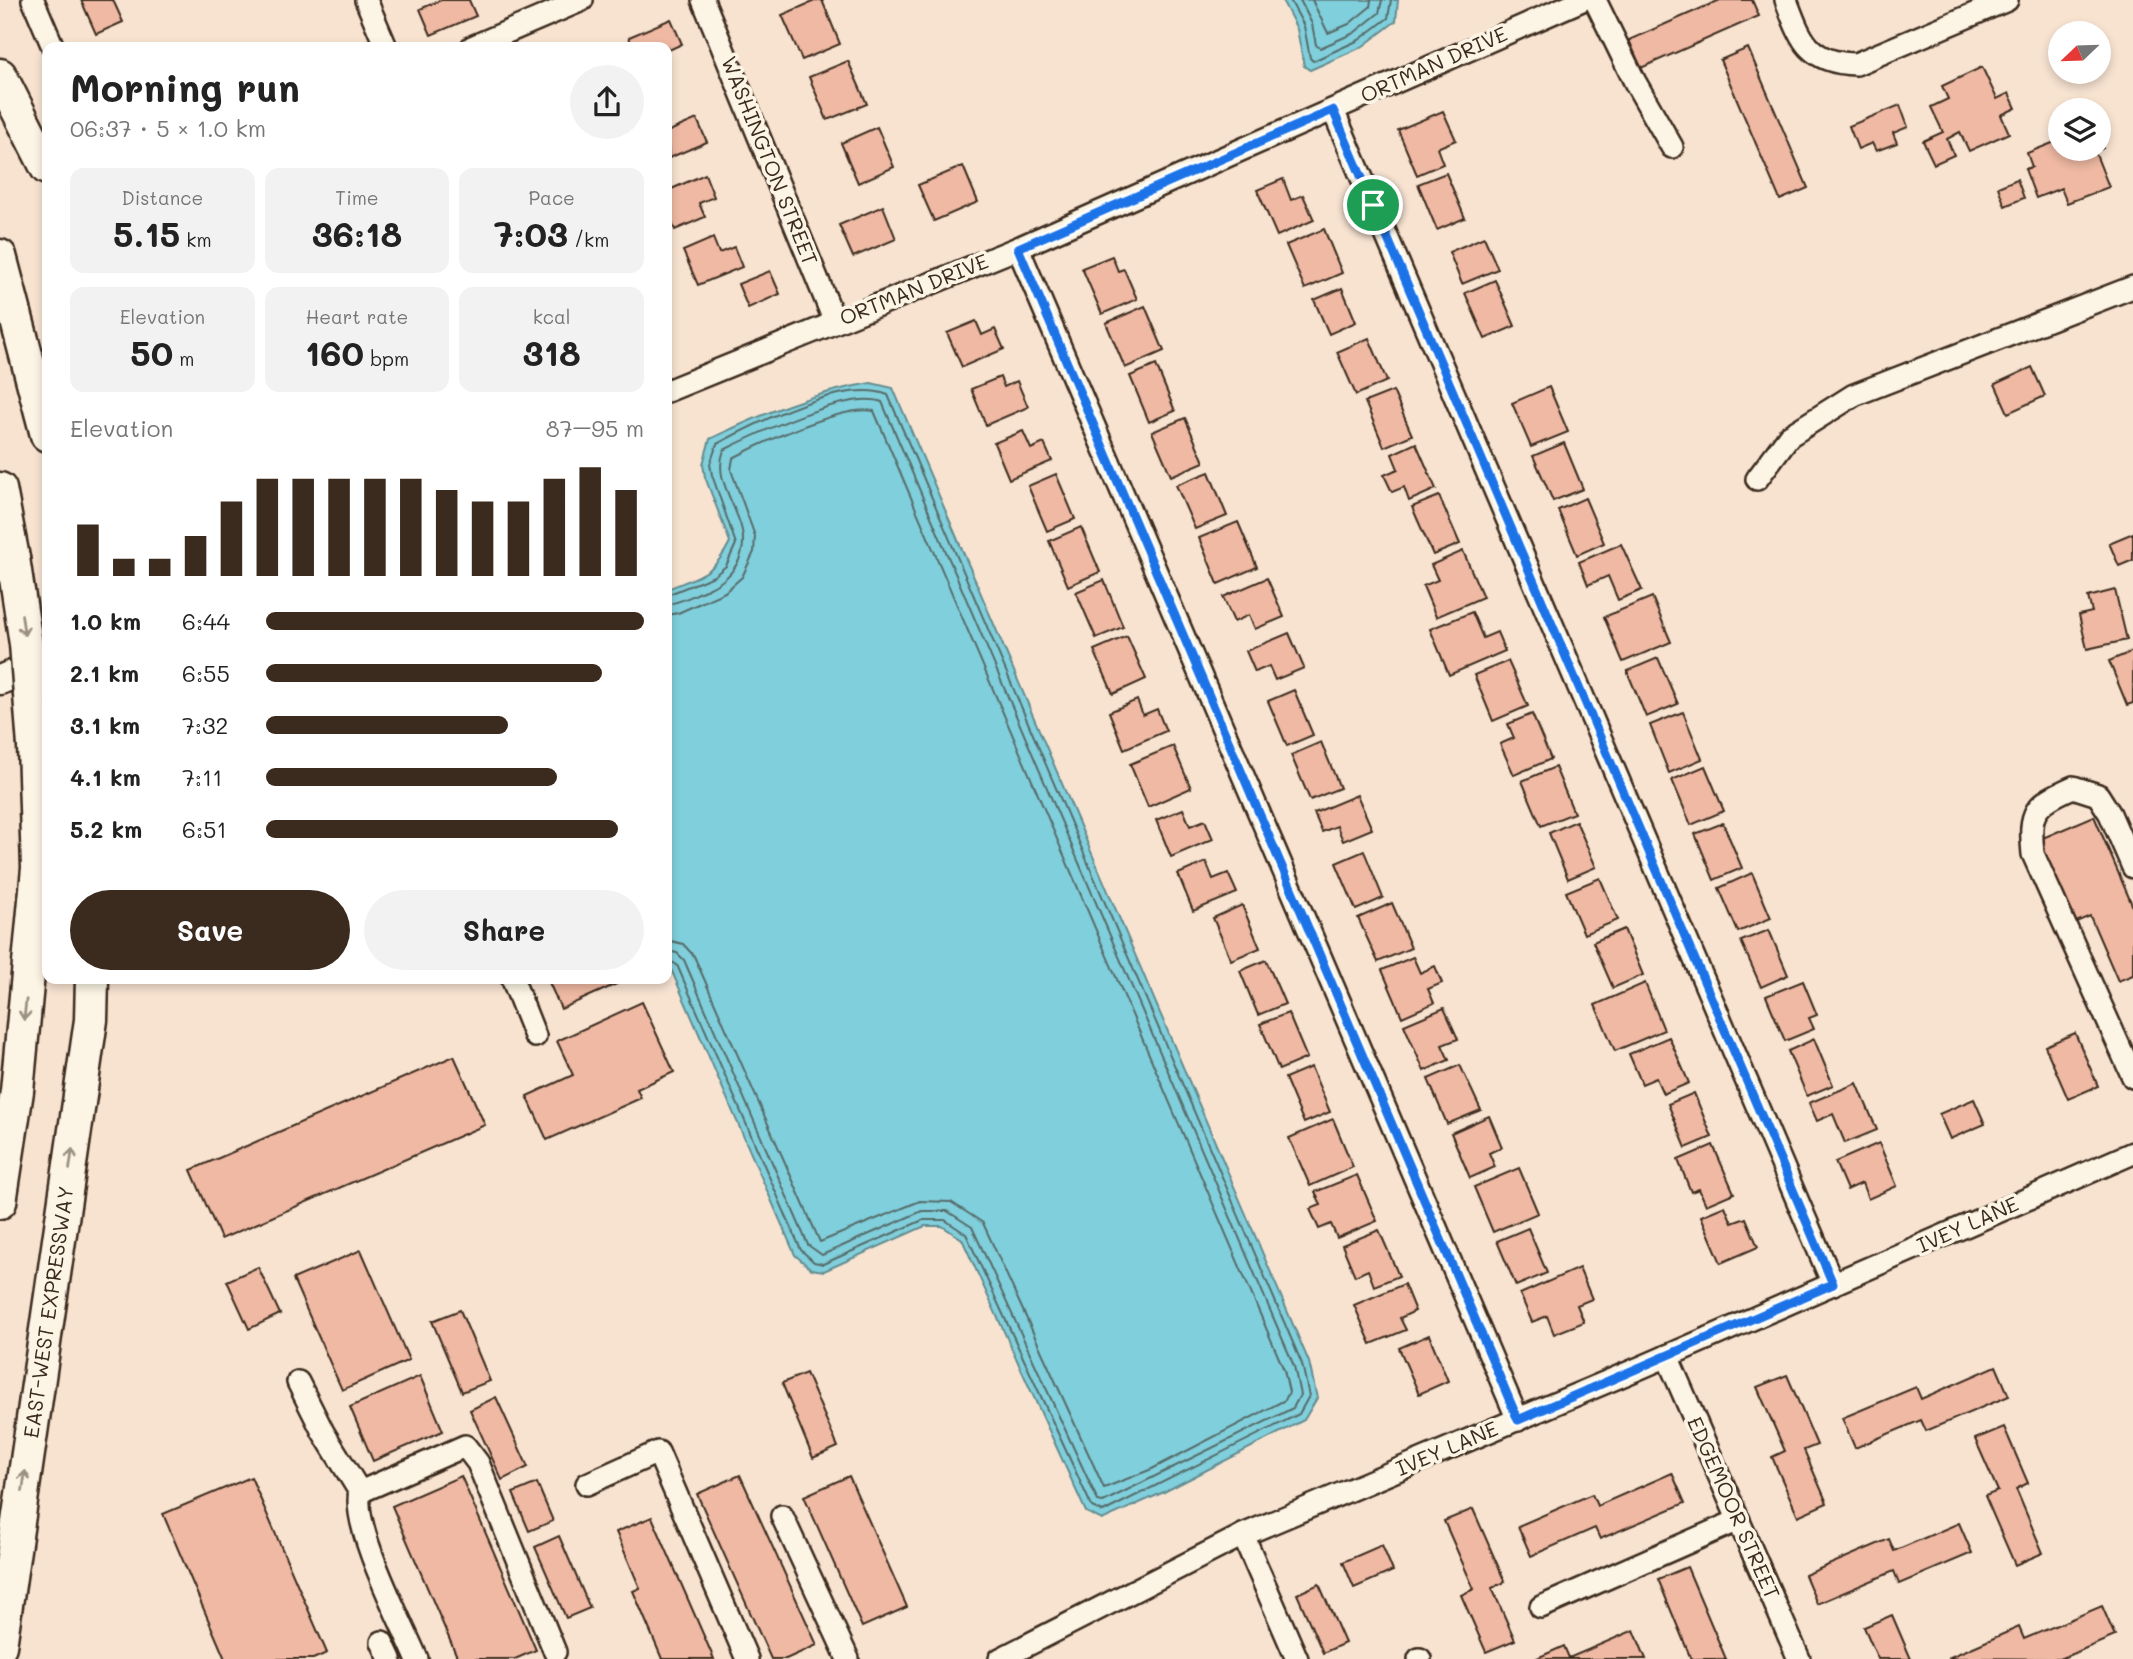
<!DOCTYPE html>
<meta charset="utf-8">
<style>
:root{--surface:#fff;--page:#f2f2f2;--text:#222;--muted:#767676;--accent:#3b2a1e}
body{margin:0;font-family:Mali,sans-serif;background:var(--page);color:var(--text);height:100vh;display:flex;flex-direction:column;font-size:26px;white-space:nowrap}
*{box-sizing:border-box;margin:0}
p{font-size:23px;color:var(--muted)}
.icon{flex:none;width:38px;height:38px;fill:none;stroke:currentColor;stroke-width:2;stroke-linecap:round;stroke-linejoin:round}
.map{position:relative;flex:1;overflow:hidden}
.panel{position:absolute;left:42px;top:42px;width:630px;height:942px;display:flex;flex-direction:column;background:var(--surface);border-radius:14px;box-shadow:0 4px 10px #0003}
.panel>*{flex:none}
.needle{width:46px;rotate:247deg}
.controls{position:absolute;left:2048px;top:21px;display:grid;gap:14px}
.controls a{display:grid;place-items:center;width:63px;height:63px;border-radius:50%;background:var(--surface);box-shadow:0 4px 10px #0003;font-size:35px}
.pin{position:absolute;display:grid;place-items:center;width:60px;height:60px;color:#fff;margin:-30px;border:4px solid #fff;border-radius:50%;box-shadow:0 2px 7px #0007}
.round{display:grid;place-items:center;flex:none;width:74px;height:74px;border-radius:37px;background:var(--page)}
.summary{display:flex;align-items:center;justify-content:space-between;height:119px;padding:0 28px}
h1{font-size:38px;font-weight:700;line-height:52px}
.figures{display:grid;grid-template-columns:repeat(3,1fr);gap:10px;height:119px;padding:7px 28px}
.figures div{display:grid;align-content:center;border-radius:14px;background:var(--page);text-align:center}
.figures b{font-size:35px;font-weight:700}
.figures small{font-size:19px;font-weight:400}
.figures p{font-size:19px}
.chart{height:196px;padding:14px 28px}
.chart p{display:flex;justify-content:space-between}
.chart svg{width:100%;height:126px;margin-top:7px;stroke:var(--accent);stroke-width:6}
.primary-button{display:flex;gap:14px;margin-top:auto;padding:14px 28px}
.primary-button a{flex:1;height:80px;border-radius:42px;background:var(--accent);color:#fff;font-size:28px;font-weight:700;line-height:80px;text-align:center}
.primary-button a+a{background:var(--page);color:var(--text)}
ul{padding:0 28px;list-style:none;font-size:23px}
li{display:grid;grid-template-columns:112px 84px 1fr;align-items:center;height:52px}
li i{height:18px;border-radius:9px;background:var(--accent)}
.map>svg:first-child{display:block}
</style>
<div class="map">
<svg width="2133" height="1659" viewBox="0 0 2133 1659">
<rect width="100%" height="100%" fill="#f8e3d1"/>
<filter id="ink" filterUnits="userSpaceOnUse"><feTurbulence type="fractalNoise" baseFrequency=".0143" numOctaves="2"/><feDisplacementMap in="SourceGraphic" scale="14" xChannelSelector="R" yChannelSelector="G"/><feConvolveMatrix kernelMatrix="1 2 1 2 8 2 1 2 1" color-interpolation-filters="sRGB"/></filter>
<g filter="url(#ink)">
<g fill="#80cfdc" stroke="#648d90" stroke-width="2">
<polygon points="1282,0 1398,0 1396,21 1362,47 1310,70 1304,66 1297,29"/>
<path d="M871,383L893,388L1309,1362L1317,1398L1304,1420L1164,1492L1102,1520L1086,1512L962,1239L942,1226H925L824,1271L811,1269L795,1255L667,960V589C699,576 714,575 730,542L705,477L703,464L710,439C762,414 814,392 871,383Z"/>
</g>
<g fill="none" stroke-linecap="round" stroke-linejoin="round">
<g stroke="#576c6a" stroke-width="2">
<polyline points="1290,0 1304,26 1310,58 1313,61 1359,40 1388,18 1391,0"/>
<polyline points="1300,0 1312,24 1316,45 1320,48 1354,33 1379,13 1382,0"/>
<polyline points="1312,0 1328,33 1349,24 1370,7 1371,0"/>
<path d="M667,595L714,576L726,566L736,544L712,475L710,464L717,444C756,423 845,378 888,395L1302,1364L1309,1396L1299,1414L1103,1512L1092,1507L966,1234L945,1220H923L823,1264L814,1262L801,1250L677,965L667,959"/>
<path d="M667,604C681,603 695,594 708,589C723,582 732,574 739,560C757,520 709,489 724,450C756,434 849,389 882,402L1294,1366L1300,1395L1293,1408L1103,1502L1098,1501L972,1227L947,1211H922L822,1255L808,1245L684,960L677,953L667,951"/>
<path d="M667,615L678,613L725,592L742,577L754,552L755,536L731,470L733,458C761,443 845,404 874,411L1284,1370L1289,1392L1285,1400L1152,1469L1104,1488L983,1223L951,1202L920,1201L820,1242L694,956L683,944L667,940"/>
</g>
</g>
<g fill="#efb9a3" stroke="#3b2a1e" stroke-width="2">
<polygon points="81,0 113,0 123,22 96,34"/>
<polygon points="441,0 469,0 476,16 431,35 420,9"/>
<polygon points="817,0 822,0 840,44 802,60 782,15"/>
<polygon points="1720,0 1752,0 1759,16 1641,68 1629,40"/>
<polygon points="671,19 682,44 667,51 667,47 633,47 629,37"/>
<polygon points="1748,48 1808,188 1780,200 1720,60"/>
<polygon points="848,61 867,104 827,120 809,77"/>
<polygon points="1982,67 1997,99 2009,93 2016,108 2001,115 2009,133 1969,151 1960,132 1947,139 1954,155 1934,164 1923,141 1943,132 1931,107 1948,99 1942,86"/>
<polygon points="1900,105 1908,127 1893,133 1897,143 1876,151 1872,143 1858,149 1849,126"/>
<polygon points="1443,111 1456,140 1437,148 1443,164 1417,175 1398,130"/>
<polygon points="697,119 707,142 669,158 667,132"/>
<polygon points="877,127 894,167 858,183 841,143"/>
<polygon points="2098,136 2103,148 2095,152 2109,187 2067,203 2061,188 2036,198 2025,169 2032,167 2027,153 2060,140 2060,149 2098,149"/>
<polygon points="963,166 978,202 934,221 918,185"/>
<polygon points="1446,173 1465,218 1437,230 1418,184"/>
<polygon points="705,174 714,197 699,203 705,217 675,230 667,210 667,191"/>
<polygon points="1283,179 1291,200 1303,195 1314,220 1277,236 1257,190"/>
<polygon points="2017,179 2024,198 2005,206 1998,187"/>
<polygon points="883,206 896,239 853,257 839,225"/>
<polygon points="1324,229 1342,273 1305,289 1286,245"/>
<polygon points="1484,237 1498,269 1462,284 1449,252"/>
<polygon points="713,238 719,253 734,247 742,267 698,285 683,251"/>
<polygon points="1112,256 1118,271 1124,269 1137,299 1102,314 1082,268"/>
<polygon points="770,271 780,294 748,308 738,284"/>
<polygon points="1495,280 1515,326 1485,339 1465,293"/>
<polygon points="1342,288 1356,322 1329,334 1314,300"/>
<polygon points="1145,306 1164,351 1125,368 1106,323"/>
<polygon points="976,321 982,335 995,329 1004,349 962,367 947,333"/>
<polygon points="1369,338 1387,381 1356,395 1337,352"/>
<polygon points="1156,365 1175,411 1149,422 1130,376"/>
<polygon points="2032,367 2045,396 2008,413 1995,384"/>
<polygon points="1000,377 1004,387 1017,381 1028,407 986,425 971,389"/>
<polygon points="1549,387 1568,432 1531,447 1512,403"/>
<polygon points="1393,391 1412,435 1384,447 1365,402"/>
<polygon points="1185,418 1204,462 1171,476 1152,432"/>
<polygon points="1023,431 1031,449 1044,443 1052,461 1009,479 994,443"/>
<polygon points="1416,443 1436,489 1409,501 1404,487 1392,492 1384,475 1398,469 1392,454"/>
<polygon points="1564,443 1583,489 1553,501 1533,456"/>
<polygon points="1209,472 1227,516 1195,529 1176,485"/>
<polygon points="1056,474 1075,519 1047,531 1028,486"/>
<polygon points="1439,496 1460,544 1433,555 1412,507"/>
<polygon points="1585,498 1604,543 1577,555 1558,510"/>
<polygon points="1238,522 1257,567 1218,584 1199,538"/>
<polygon points="1081,527 1100,572 1068,586 1049,541"/>
<polygon points="2133,533 2133,560 2119,566 2109,543"/>
<polygon points="1621,544 1642,590 1618,600 1608,576 1588,585 1579,562"/>
<polygon points="1463,551 1483,597 1436,617 1423,586 1438,580 1431,565"/>
<polygon points="1267,578 1284,617 1255,629 1249,615 1234,622 1223,597"/>
<polygon points="1104,580 1123,627 1096,638 1076,592"/>
<polygon points="2115,590 2127,640 2087,649 2079,615 2092,612 2088,597"/>
<polygon points="1652,597 1671,642 1623,662 1604,617"/>
<polygon points="1472,612 1483,638 1497,632 1505,651 1449,675 1430,629"/>
<polygon points="1289,633 1304,668 1275,680 1269,666 1255,672 1246,651"/>
<polygon points="1127,636 1146,679 1113,694 1094,650"/>
<polygon points="2133,651 2133,703 2127,705 2109,661"/>
<polygon points="1658,658 1678,704 1646,717 1627,671"/>
<polygon points="1508,661 1528,706 1493,721 1474,675"/>
<polygon points="1294,690 1313,735 1287,746 1268,701"/>
<polygon points="1137,700 1143,715 1157,709 1166,731 1124,749 1109,712"/>
<polygon points="1683,712 1702,759 1669,773 1650,725"/>
<polygon points="1532,714 1551,759 1514,775 1500,744 1514,738 1508,724"/>
<polygon points="1321,742 1340,788 1310,800 1291,755"/>
<polygon points="1173,746 1191,788 1148,807 1130,764"/>
<polygon points="1705,766 1724,811 1691,825 1672,780"/>
<polygon points="1555,767 1574,813 1541,826 1522,781"/>
<polygon points="1357,795 1372,829 1343,841 1337,826 1322,832 1314,813"/>
<polygon points="1183,809 1190,826 1205,820 1213,839 1171,857 1156,820"/>
<polygon points="2094,816 2133,907 2133,975 2118,981 2090,916 2074,923 2038,840"/>
<polygon points="1576,821 1596,867 1568,879 1549,833"/>
<polygon points="1723,823 1742,868 1714,880 1695,834"/>
<polygon points="1364,851 1383,898 1356,910 1336,863"/>
<polygon points="1206,862 1213,879 1228,873 1237,893 1193,911 1178,874"/>
<polygon points="1752,873 1771,918 1738,932 1719,888"/>
<polygon points="1600,878 1618,920 1584,934 1566,892"/>
<polygon points="1392,903 1411,948 1378,962 1358,918"/>
<polygon points="1242,905 1260,948 1231,960 1213,918"/>
<polygon points="1624,929 1643,975 1613,988 1593,942"/>
<polygon points="1769,930 1788,975 1761,987 1741,941"/>
<polygon points="1413,957 1420,973 1435,966 1442,983 1428,989 1434,1003 1402,1017 1382,970"/>
<polygon points="1266,960 1285,1004 1258,1015 1240,971"/>
<polygon points="547,978 630,978 561,1009"/>
<polygon points="1803,981 1817,1015 1809,1018 1814,1029 1785,1041 1766,996"/>
<polygon points="1645,983 1664,1030 1615,1051 1595,1005"/>
<polygon points="642,1002 674,1072 637,1089 641,1098 547,1140 527,1096 573,1075 557,1041"/>
<polygon points="1444,1008 1458,1039 1442,1045 1449,1060 1424,1071 1404,1025"/>
<polygon points="1288,1013 1307,1058 1279,1070 1260,1024"/>
<polygon points="2075,1033 2098,1086 2068,1099 2045,1046"/>
<polygon points="1669,1037 1689,1083 1663,1094 1656,1078 1642,1084 1629,1054"/>
<polygon points="1814,1039 1833,1085 1807,1096 1788,1051"/>
<polygon points="454,1056 485,1125 221,1239 191,1170"/>
<polygon points="1460,1065 1481,1110 1447,1124 1428,1079"/>
<polygon points="1311,1067 1330,1112 1304,1123 1285,1078"/>
<polygon points="1857,1083 1877,1130 1845,1143 1833,1114 1817,1121 1809,1103"/>
<polygon points="1694,1093 1712,1137 1686,1148 1668,1104"/>
<polygon points="1974,1099 1985,1124 1950,1139 1939,1114"/>
<polygon points="1489,1116 1502,1147 1489,1153 1495,1167 1470,1178 1451,1133"/>
<polygon points="1333,1119 1353,1167 1310,1186 1289,1138"/>
<polygon points="1879,1143 1897,1186 1868,1199 1862,1183 1847,1190 1835,1162"/>
<polygon points="1713,1145 1734,1193 1706,1205 1699,1189 1691,1192 1678,1160"/>
<polygon points="1519,1168 1538,1213 1493,1232 1474,1187"/>
<polygon points="1357,1175 1377,1221 1337,1238 1331,1224 1319,1229 1310,1209 1321,1205 1315,1192"/>
<polygon points="1725,1206 1732,1223 1746,1218 1758,1247 1721,1263 1701,1216"/>
<polygon points="1528,1228 1547,1273 1516,1286 1497,1241"/>
<polygon points="1379,1230 1399,1276 1374,1286 1368,1270 1355,1276 1342,1245"/>
<polygon points="361,1250 409,1360 342,1390 293,1279"/>
<polygon points="258,1267 280,1314 249,1329 227,1281"/>
<polygon points="1579,1268 1592,1299 1577,1305 1584,1322 1554,1334 1547,1316 1532,1322 1520,1294"/>
<polygon points="1404,1284 1415,1311 1400,1318 1406,1330 1371,1344 1354,1305"/>
<polygon points="460,1310 490,1381 462,1392 432,1321"/>
<polygon points="1429,1335 1448,1381 1419,1394 1399,1348"/>
<polygon points="1996,1366 2009,1396 1926,1431 1921,1420 1855,1448 1842,1418 1916,1387 1921,1399"/>
<polygon points="806,1373 838,1447 813,1458 782,1383"/>
<polygon points="1787,1375 1817,1445 1804,1450 1827,1503 1798,1516 1772,1457 1785,1451 1757,1387"/>
<polygon points="420,1376 443,1431 373,1461 350,1407"/>
<polygon points="496,1397 528,1467 502,1480 470,1410"/>
<polygon points="2004,1427 2028,1483 2016,1489 2043,1553 2015,1565 1985,1496 1998,1491 1975,1439"/>
<polygon points="1672,1473 1685,1503 1600,1539 1595,1528 1531,1556 1518,1526 1592,1494 1597,1506"/>
<polygon points="740,1475 817,1645 786,1659 771,1659 697,1494"/>
<polygon points="461,1476 536,1650 515,1659 458,1659 392,1506"/>
<polygon points="849,1476 907,1607 862,1627 804,1496"/>
<polygon points="251,1477 327,1653 313,1659 225,1659 163,1514"/>
<polygon points="537,1483 553,1521 529,1531 513,1493"/>
<polygon points="1473,1509 1505,1582 1492,1588 1515,1640 1486,1652 1461,1595 1474,1589 1444,1521"/>
<polygon points="652,1517 714,1659 662,1659 633,1591 640,1588 616,1532"/>
<polygon points="1959,1523 1972,1553 1899,1584 1894,1571 1817,1604 1805,1575 1889,1539 1894,1551"/>
<polygon points="559,1536 590,1608 566,1618 535,1547"/>
<polygon points="1382,1545 1393,1571 1354,1588 1343,1562"/>
<polygon points="1687,1567 1726,1659 1691,1659 1658,1579"/>
<polygon points="1319,1584 1345,1643 1323,1653 1297,1594"/>
<polygon points="2102,1606 2115,1636 2060,1659 1948,1658 2019,1627 2024,1639"/>
<polygon points="1892,1615 1911,1659 1878,1659 1864,1627"/>
<polygon points="1634,1630 1646,1659 1535,1659 1564,1646 1569,1658"/>
</g>
<g fill="none" stroke-linecap="round" stroke-linejoin="round">
<defs>
<g id="minor">
<polyline points="33,0 53,47"/>
<polyline points="366,0 386,47"/>
<polyline points="703,0 835,322"/>
<polyline points="1595,0 1635,82 1672,147"/>
<path d="M1786,0C1801,40 1808,63 1856,64L2007,0"/>
<polyline points="472,47 582,0"/>
<polyline points="1333,110 1833,1284"/>
<polyline points="1018,248 1518,1420"/>
<polyline points="667,391 1018,248 1582,0"/>
<polyline points="1757,479 1789,436 1854,395 2133,287"/>
<path d="M2133,867L2110,814L2098,795L2073,787C2033,805 2029,811 2033,854L2133,1077"/>
<polyline points="512,978 535,1036"/>
<polyline points="1667,1356 1799,1659"/>
<polyline points="298,1382 323,1432 360,1492"/>
<polyline points="587,1484 658,1452 747,1659"/>
<polyline points="782,1516 848,1659"/>
<polyline points="1243,1535 1297,1659"/>
<polyline points="1541,1607 1739,1520"/>
<polyline points="382,1642 390,1659"/>
<path d="M417,1659C402,1623 351,1526 360,1492L465,1446L478,1463L555,1652"/>
<polyline points="1000,1659 1243,1535 1642,1367 2133,1153"/>
<polyline points="1419,1659 1420,1659"/>
</g>
<polyline id="major" points="0,680 47,660"/>
<g id="highway">
<polyline points="0,75 47,168"/>
<polyline points="0,256 47,435"/>
<polyline points="0,489 13,558"/>
<polyline points="0,1202 17,1091 38,868 34,746"/>
<polyline points="0,1646 91,1020 92,978"/>
</g>
</defs>
<use href="#minor" stroke="#3b2a1e" stroke-width="26"/>
<use href="#major" stroke="#3b2a1e" stroke-width="33"/>
<use href="#highway" stroke="#3b2a1e" stroke-width="37"/>
<use href="#minor" stroke="#fcf5e5" stroke-width="21"/>
<use href="#major" stroke="#fcf5e5" stroke-width="28"/>
<use href="#highway" stroke="#fcf5e5" stroke-width="32"/>
<defs>
<polyline id="highway-bridge" points="13,558 26,644 34,746"/>
</defs>
<use href="#highway-bridge" stroke="#3b2a1e" stroke-width="37" stroke-linecap="butt"/>
<use href="#highway-bridge" stroke="#fcf5e5" stroke-width="32"/>
</g>
<defs><path id="oneway-shaft" d="M-6 0H5M1.5-3L5.5 0L1.5 3" fill="none" stroke-width="1.6" stroke-linecap="round" stroke-linejoin="round" transform="scale(1.75)"/></defs>
<g stroke="#9c9082">
<use href="#oneway-shaft" transform="translate(23 625) rotate(82)"/>
<use href="#oneway-shaft" transform="translate(25 1010) rotate(96)"/>
<use href="#oneway-shaft" transform="translate(71 1159) rotate(-82)"/>
<use href="#oneway-shaft" transform="translate(24 1481) rotate(-82)"/>
</g>
</g>
<g fill="none" stroke-linecap="round" stroke-linejoin="round" filter="url(#ink)">
<defs>
<polygon id="route" points="1333,110 1833,1284 1518,1420 1018,248"/>
</defs>
<use href="#route" stroke="#fff" stroke-width="14"/>
<use href="#route" stroke="#1a73e8" stroke-width="9"/>
</g>
<g text-anchor="middle" stroke-width="7" stroke-linejoin="round" paint-order="stroke">
<g font-size="21" fill="#3b2a1e" stroke="#fcf5e5">
<text transform="translate(1434 65) rotate(-24)" y="7">ORTMAN DRIVE</text>
<text transform="translate(769 161) rotate(68)" y="7">WASHINGTON STREET</text>
<text transform="translate(914 290) rotate(-22)" y="7">ORTMAN DRIVE</text>
<text transform="translate(1968 1225) rotate(-24)" y="7">IVEY LANE</text>
<text transform="translate(49 1312) rotate(-82)" y="7">EAST-WEST EXPRESSWAY</text>
<text transform="translate(1447 1449) rotate(-23)" y="7">IVEY LANE</text>
<text transform="translate(1733 1508) rotate(66)" y="7">EDGEMOOR STREET</text>
</g>
</g>
</svg>
<div class="controls">
<a><svg class="needle" viewBox="-14 -14 28 28"><path d="M0-13l5 13h-10z" fill="#e53935"/><path d="M0 13l5-13h-10z" fill="#767676"/></svg></a>
<a><svg class="icon" aria-label="layers" viewBox="0 0 24 24"><path d="M12 4l9 5-9 5-9-5zM3 14l9 5 9-5"/></svg></a>
</div>
<div class="pin" style="left:1373px;top:205px;background:#1e9e55"><svg class="icon" aria-label="arrive" viewBox="0 0 24 24"><path d="M6 21V4h12l-3 4 3 4H6"/></svg></div>
<section class="panel">
<div class="summary"><div><h1>Morning run</h1><p>06:37 · 5 × 1.0 km</p></div><a class="round"><svg class="icon" aria-label="share" viewBox="0 0 24 24"><path d="M12 15V3M7 8l5-5 5 5M5 13v7h14v-7"/></svg></a></div>
<div class="figures">
<div><p>Distance</p><b>5.15<small> km</small></b></div>
<div><p>Time</p><b>36:18</b></div>
<div><p>Pace</p><b>7:03<small> /km</small></b></div>
</div>
<div class="figures">
<div><p>Elevation</p><b>50<small> m</small></b></div>
<div><p>Heart rate</p><b>160<small> bpm</small></b></div>
<div><p>kcal</p><b>318</b></div>
</div>
<div class="chart"><p><span>Elevation</span>87–95 m</p>
<svg viewBox="0 0 160 44" preserveAspectRatio="none"><path d="M5 44V26M15 44V38M25 44V38M35 44V30M45 44V18M55 44V10M65 44V10M75 44V10M85 44V10M95 44V10M105 44V14M115 44V18M125 44V18M135 44V10M145 44V6M155 44V14"/></svg>
</div>
<ul>
<li><b>1.0 km</b>6:44<i style="width:100%"></i></li>
<li><b>2.1 km</b>6:55<i style="width:89%"></i></li>
<li><b>3.1 km</b>7:32<i style="width:64%"></i></li>
<li><b>4.1 km</b>7:11<i style="width:77%"></i></li>
<li><b>5.2 km</b>6:51<i style="width:93%"></i></li>
</ul>
<div class="primary-button"><a>Save</a><a>Share</a></div>
</section>
</div>
